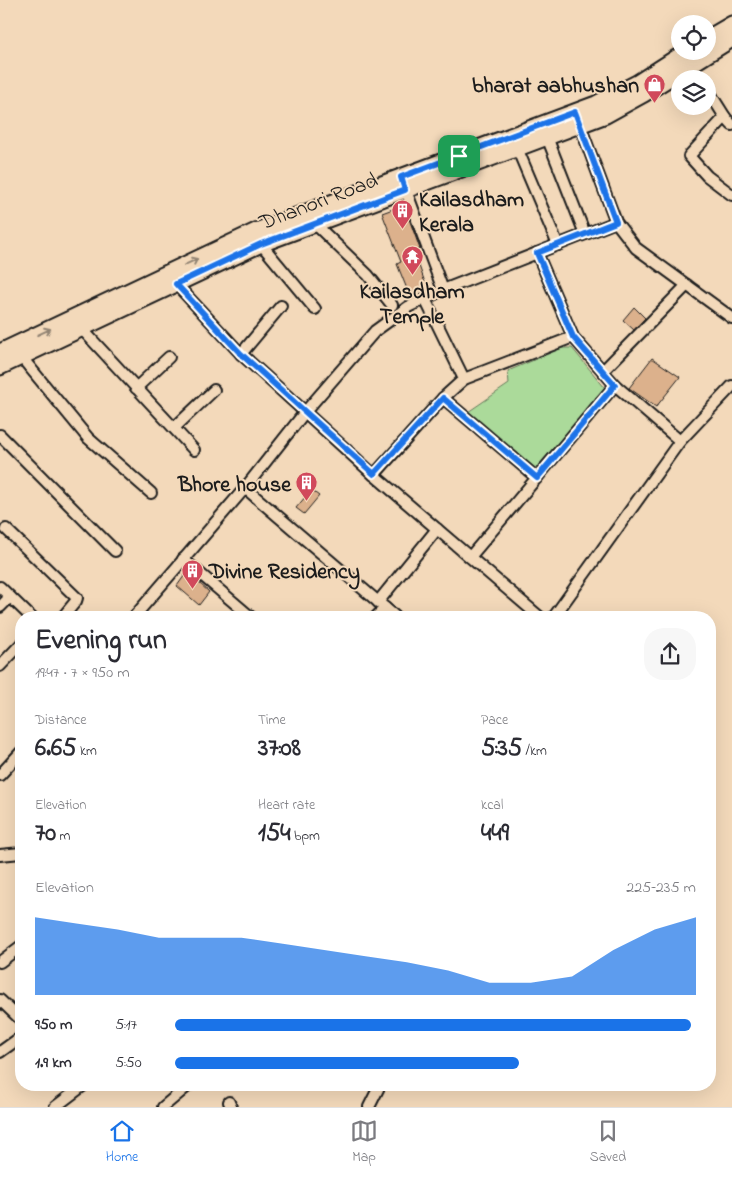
<!DOCTYPE html>
<meta charset="utf-8">
<style>
:root{--surface:#fff;--page:#f7f7f7;--text:#2b2b33;--muted:#7c7c81;--line:#e1e1e2;--accent:#1a73e8}
body{margin:0;font-family:"Indie Flower",sans-serif;background:var(--page);color:var(--text);height:100vh;display:flex;flex-direction:column;font-size:19px;white-space:nowrap}
*{box-sizing:border-box;margin:0}
p{font-size:16px;color:var(--muted)}
.icon{flex:none;width:28px;height:28px;fill:none;stroke:currentColor;stroke-width:2;stroke-linecap:round;stroke-linejoin:round}
.map{position:relative;flex:1;overflow:hidden}
.drawer{position:absolute;left:15px;top:611px;width:701px;height:480px;display:flex;flex-direction:column;background:var(--surface);border-radius:20px;box-shadow:0 5px 20px #0002}
.drawer>*{flex:none}
.tools{position:absolute;left:671px;top:15px;display:grid;gap:10px}
.tools a{display:grid;place-items:center;width:45px;height:45px;border-radius:50%;background:var(--surface);box-shadow:0 5px 20px #0002;font-size:25px}
.pin{position:absolute;display:grid;place-items:center;width:42px;height:42px;color:#fff;margin:-21px;border-radius:10px;box-shadow:0 2px 8px #0006}
.round{display:grid;place-items:center;flex:none;width:52px;height:52px;border-radius:20px;background:var(--page)}
.headline{display:flex;align-items:center;justify-content:space-between;height:85px;padding:0 20px}
h1{font-size:28px;font-weight:700;line-height:38px}
.figures{display:grid;grid-template-columns:repeat(3,1fr);gap:8px;height:85px;padding:5px 20px}
.figures div{display:grid;align-content:center}
.figures b{font-size:25px;font-weight:700}
.figures small{font-size:14px;font-weight:400}
.figures p{font-size:14px}
.chart{height:140px;padding:10px 20px}
.chart p{display:flex;justify-content:space-between}
.chart svg{width:100%;height:90px;margin-top:5px;fill:var(--accent);opacity:.7}
ul{padding:0 20px;list-style:none;font-size:16px}
li{display:grid;grid-template-columns:80px 60px 1fr;align-items:center;height:38px}
li i{height:12px;border-radius:6px;background:var(--accent)}
.tab-bar{display:flex;justify-content:space-around;align-items:center;height:70px;border-top:1px solid var(--line);background:var(--surface);font-size:14px;color:var(--muted)}
.tab-bar a{display:grid;justify-items:center;gap:2px}
.tab-bar .selected{color:var(--accent)}
.map>svg:first-child{display:block}
</style>
<div class="map">
<svg width="732" height="1107" viewBox="0 0 732 1107">
<rect width="100%" height="100%" fill="#f3d9ba"/>
<filter id="ink" filterUnits="userSpaceOnUse"><feTurbulence type="fractalNoise" baseFrequency=".02" numOctaves="2"/><feDisplacementMap in="SourceGraphic" scale="10" xChannelSelector="R" yChannelSelector="G"/><feConvolveMatrix kernelMatrix="1 2 1 2 8 2 1 2 1" color-interpolation-filters="sRGB"/></filter>
<g filter="url(#ink)">
<polygon fill="#abda9a" stroke="#647b5b" points="562,348 572,348 605,388 535,469 468,412 509,384 508,371"/>
<g fill="#dcb18c" stroke="#1c1c1c">
<polygon points="404,205 420,249 414,252 427,288 409,294 397,264 401,262 382,213"/>
<polygon points="634,307 645,318 634,330 623,320"/>
<polygon points="652,358 680,377 656,407 629,388"/>
<polygon points="311,490 319,496 304,514 296,508"/>
<polygon points="187,572 209,592 199,605 177,586"/>
</g>
<g fill="none" stroke-linecap="round" stroke-linejoin="round">
<defs>
<g id="street">
<polyline points="687,62 700,79"/>
<polyline points="708,90 725,117 689,156 707,176 732,195"/>
<polyline points="725,117 732,125"/>
<polyline points="578,120 616,222 636,248 732,318"/>
<polyline points="547,137 585,234"/>
<polyline points="517,148 558,245"/>
<polyline points="404,185 443,290"/>
<polyline points="314,223 368,275 392,305"/>
<polyline points="261,244 315,309"/>
<polyline points="537,253 573,337 615,385 680,441"/>
<polyline points="176,284 241,354 305,412 374,475 541,618"/>
<polyline points="425,299 464,379"/>
<polyline points="82,329 194,450"/>
<polyline points="18,353 88,438 151,493"/>
<polyline points="241,354 281,306"/>
<polyline points="603,371 687,285"/>
<polyline points="136,388 169,357"/>
<polyline points="443,398 537,478"/>
<polyline points="174,428 214,390"/>
<polyline points="0,435 115,551"/>
<polyline points="374,475 443,398 464,379 573,337"/>
<polyline points="245,488 397,618"/>
<polyline points="6,529 77,598 76,601 62,618"/>
<polyline points="470,557 615,385"/>
<polyline points="183,559 252,618"/>
<polyline points="0,587 32,618"/>
<polyline points="378,602 437,529"/>
<polyline points="0,607 10,597"/>
<polyline points="133,618 245,488 305,412 375,331 408,307 443,290 616,222"/>
<polyline points="375,618 385,608"/>
<polyline points="553,618 680,441 732,386"/>
<polyline points="0,666 21,644"/>
<polyline points="0,775 21,752"/>
<polyline points="0,855 21,853"/>
<polyline points="0,962 21,946"/>
<polyline points="0,1000 21,1020"/>
<polyline points="0,1052 21,1037"/>
<polyline points="229,1102 231,1107"/>
<polyline points="55,1107 84,1085"/>
<polyline points="163,1107 189,1085"/>
<polyline points="369,1107 380,1085"/>
</g>
<g id="secondary">
<polyline points="708,38 732,24"/>
<polyline points="0,352 256,231 596,104 637,83 687,51"/>
<polyline points="0,367 261,244 606,115 644,94 732,39"/>
</g>
</defs>
<use href="#street" stroke="#1c1c1c" stroke-width="14"/>
<use href="#secondary" stroke="#1c1c1c" stroke-width="19"/>
<use href="#street" stroke="#f3d9ba" stroke-width="10"/>
<use href="#secondary" stroke="#f3d9ba" stroke-width="15"/>
</g>
<defs><path id="oneway-shaft" d="M-6 0H5M1.5-3L5.5 0L1.5 3" fill="none" stroke-width="1.6" stroke-linecap="round" stroke-linejoin="round" transform="scale(1.25)"/></defs>
<g stroke="#928473">
<use href="#oneway-shaft" transform="translate(191 262) rotate(-25)"/>
<use href="#oneway-shaft" transform="translate(44 332) rotate(-25)"/>
</g>
</g>
<g fill="none" stroke-linecap="round" stroke-linejoin="round" filter="url(#ink)">
<defs>
<polygon id="route" points="575,112 616,222 537,253 573,337 615,385 537,478 443,398 374,474 241,354 176,284 261,244 405,190 401,177"/>
</defs>
<use href="#route" stroke="#fff" stroke-width="10"/>
<use href="#route" stroke="#1a73e8" stroke-width="6"/>
</g>
<defs>
<symbol id="shop-pin" viewBox="-11 -11 22 30"><path d="M0 17L-7.5 6A9.5 9.5 0 1 1 7.5 6Z" fill="#d1495b" stroke="#f3d9ba"/><path d="M-5-2.5h2.3a2.7 3.5 0 0 1 5.4 0H5L5.5 6h-11ZM-1.5-2.5h3a1.5 2.3 0 0 0-3 0Z" fill="#fff"/></symbol>
<symbol id="building-pin" viewBox="-11 -11 22 30"><path d="M0 17L-7.5 6A9.5 9.5 0 1 1 7.5 6Z" fill="#d1495b" stroke="#f3d9ba"/><path d="M-4-6H4V6H1V3H-1V6H-4ZM-2.5-4.3h1.7v1.8h-1.7ZM.8-4.3h1.7v1.8H.8ZM-2.5-1h1.7V.8h-1.7ZM.8-1h1.7V.8H.8Z" fill="#fff"/></symbol>
<symbol id="temple-pin" viewBox="-11 -11 22 30"><path d="M0 17L-7.5 6A9.5 9.5 0 1 1 7.5 6Z" fill="#d1495b" stroke="#f3d9ba"/><path d="M0-6L5-2H3V0L6.5 2.5H4V6H1.5V3h-3V6H-4V2.5H-6.5L-3 0V-2H-5Z" fill="#fff"/></symbol>
</defs>
<g fill-rule="evenodd">
<use href="#shop-pin" x="642" y="72" width="25" height="34"/>
<use href="#building-pin" x="390" y="198" width="25" height="34"/>
<use href="#temple-pin" x="400" y="244" width="25" height="34"/>
<use href="#building-pin" x="294" y="470" width="25" height="34"/>
<use href="#building-pin" x="180" y="558" width="25" height="34"/>
</g>
<g text-anchor="middle" stroke-width="4" stroke-linejoin="round" paint-order="stroke">
<g font-size="22" font-weight="bold" fill="#1c1c1c" stroke="#f3d9ba" text-anchor="end">
<text x="639" y="92">bharat aabhushan</text>
<text x="419" y="206" text-anchor="start">Kailasdham<tspan x="419" dy="25">Kerala</tspan></text>
<text x="412" y="298" text-anchor="middle">Kailasdham<tspan x="412" dy="25">Temple</tspan></text>
<text x="291" y="491">Bhore house</text>
<text x="209" y="578" text-anchor="start">Divine Residency</text>
</g>
<g font-size="22" fill="#1c1c1c" stroke="#f3d9ba">
<text transform="translate(318 200) rotate(-21)" y="8">Dhanori Road</text>
</g>
</g>
</svg>
<div class="tools">
<a><svg class="icon" aria-label="locate" viewBox="0 0 24 24"><circle cx="12" cy="12" r="6"/><path d="M12 2v4M12 18v4M2 12h4M18 12h4"/></svg></a>
<a><svg class="icon" aria-label="layers" viewBox="0 0 24 24"><path d="M12 4l9 5-9 5-9-5zM3 14l9 5 9-5"/></svg></a>
</div>
<div class="pin" style="left:459px;top:156px;background:#1e9e55"><svg class="icon" aria-label="arrive" viewBox="0 0 24 24"><path d="M6 21V4h12l-3 4 3 4H6"/></svg></div>
<section class="drawer">
<div class="headline"><div><h1>Evening run</h1><p>19:47 · 7 × 950 m</p></div><a class="round"><svg class="icon" aria-label="share" viewBox="0 0 24 24"><path d="M12 15V3M7 8l5-5 5 5M5 13v7h14v-7"/></svg></a></div>
<div class="figures">
<div><p>Distance</p><b>6.65<small> km</small></b></div>
<div><p>Time</p><b>37:08</b></div>
<div><p>Pace</p><b>5:35<small> /km</small></b></div>
</div>
<div class="figures">
<div><p>Elevation</p><b>70<small> m</small></b></div>
<div><p>Heart rate</p><b>154<small> bpm</small></b></div>
<div><p>kcal</p><b>449</b></div>
</div>
<div class="chart"><p><span>Elevation</span>225–235 m</p>
<svg viewBox="0 0 160 44" preserveAspectRatio="none"><path d="M0 44V6L10 9L20 12L30 16L40 16L50 16L60 19L70 22L80 25L90 28L100 32L110 38L120 38L130 35L140 22L150 12L160 6V44z"/></svg>
</div>
<ul>
<li><b>950 m</b>5:17<i style="width:99%"></i></li>
<li><b>1.9 km</b>5:50<i style="width:66%"></i></li>
</ul>
</section>
</div>
<nav class="tab-bar">
<a class="selected"><svg class="icon" aria-label="home" viewBox="0 0 24 24"><path d="M3 11l9-7 9 7M6 9v11h12V9"/></svg>Home</a>
<a><svg class="icon" aria-label="map" viewBox="0 0 24 24"><path d="M3 6l6-2 6 2 6-2v14l-6 2-6-2-6 2zM9 4v14M15 6v14"/></svg>Map</a>
<a><svg class="icon" aria-label="saved" viewBox="0 0 24 24"><path d="M7 4h10v16l-5-4-5 4z"/></svg>Saved</a>
</nav>
